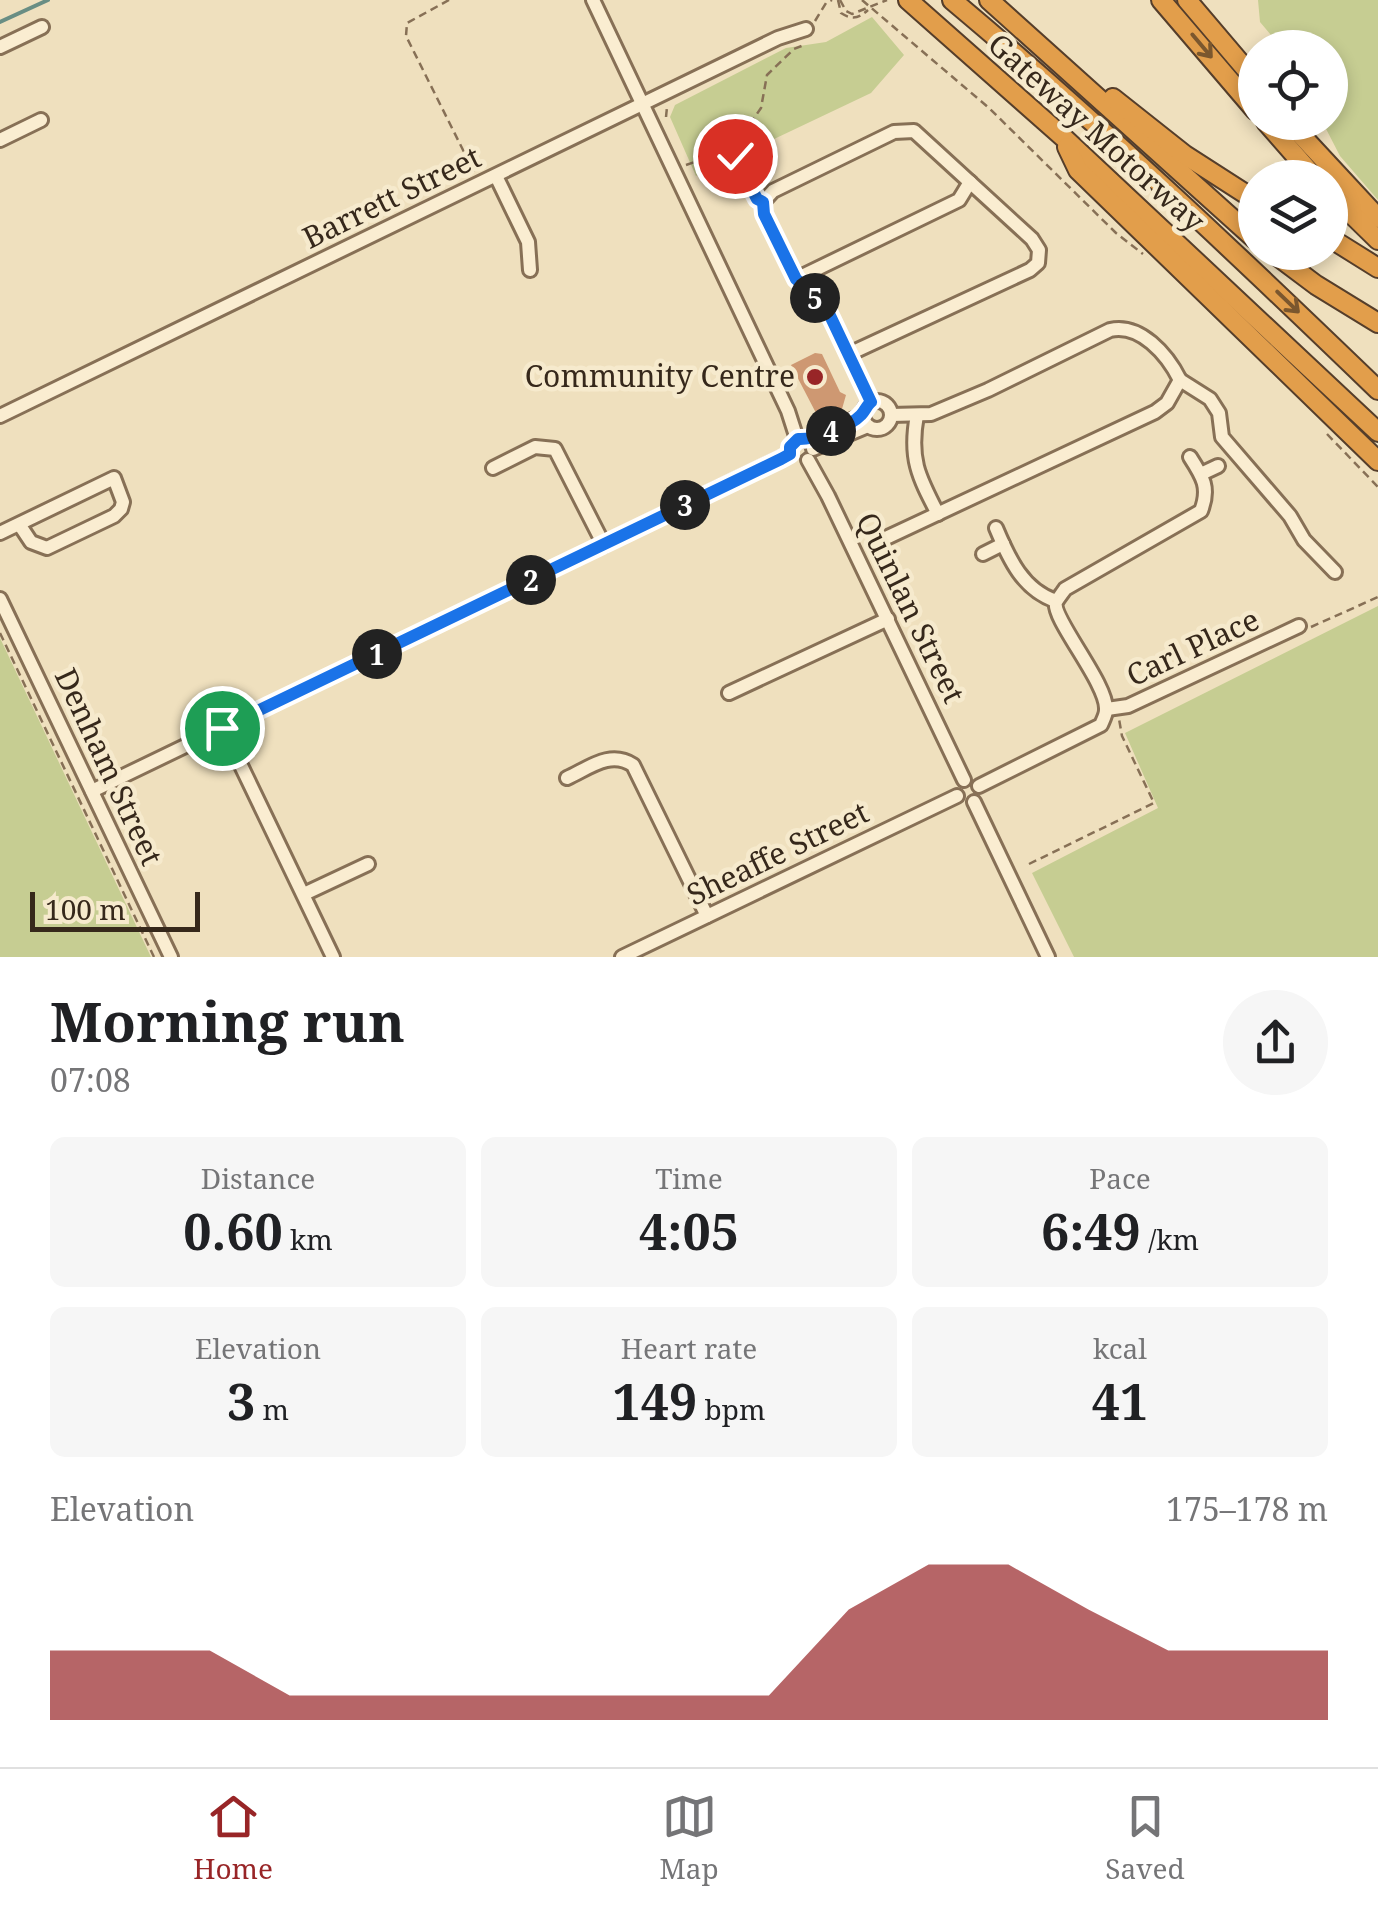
<!DOCTYPE html>
<meta charset="utf-8">
<style>
:root{--surface:#fff;--page:#f6f6f6;--text:#202124;--muted:#757577;--line:#e0e0e0;--accent:#982527}
body{margin:0;font-family:"Noto Serif",serif;background:var(--page);color:var(--text);height:100vh;display:flex;flex-direction:column;font-size:38px;white-space:nowrap}
*{box-sizing:border-box;margin:0}
p{font-size:32px;color:var(--muted)}
.icon{flex:none;width:55px;height:55px;fill:none;stroke:currentColor;stroke-width:2;stroke-linecap:round;stroke-linejoin:round}
.map{position:relative;height:957px;overflow:hidden}
.drawer{display:flex;flex-direction:column;background:var(--surface);flex:1}
.drawer>*{flex:none}
.controls{position:absolute;left:1238px;top:30px;display:grid;gap:20px}
.controls a{display:grid;place-items:center;width:110px;height:110px;border-radius:50%;background:var(--surface);box-shadow:0 5px 15px #0003;font-size:50px}
.scale{position:absolute;left:30px;bottom:25px;width:170px;box-sizing:border-box;padding-left:10px;border:5px solid #36281b;border-top:0;font-size:28px;line-height:35px;white-space:nowrap;color:#36281b;-webkit-text-stroke:8px #f6eacd;paint-order:stroke}
.pin{position:absolute;display:grid;place-items:center;width:85px;height:85px;color:#fff;margin:-42px;border:5px solid #fff;border-radius:50%;box-shadow:0 2px 10px #0007}
.km{position:absolute;width:50px;height:50px;margin:-25px;border-radius:50%;background:#222;color:#fff;font-size:28px;line-height:50px;text-align:center}
.round{display:grid;place-items:center;flex:none;width:105px;height:105px;border-radius:52px;background:var(--page)}
.summary{display:flex;align-items:center;justify-content:space-between;height:170px;padding:0 50px}
h1{font-size:55px;font-weight:700;line-height:75px}
.metrics{display:grid;grid-template-columns:repeat(3,1fr);gap:15px;height:170px;padding:10px 50px}
.metrics div{display:grid;align-content:center;border-radius:15px;background:var(--page);text-align:center}
.metrics b{font-size:50px;font-weight:700}
.metrics small{font-size:28px;font-weight:400}
.metrics p{font-size:28px}
.chart{height:280px;padding:20px 50px}
.chart p{display:flex;justify-content:space-between}
.chart svg{width:100%;height:180px;margin-top:10px;fill:var(--accent);opacity:.7}
.tab-bar{display:flex;justify-content:space-around;align-items:center;height:140px;border-top:2px solid var(--line);background:var(--surface);font-size:28px;color:var(--muted)}
.tab-bar a{display:grid;justify-items:center;gap:5px}
.tab-bar .selected{color:var(--accent)}
.map>svg:first-child{display:block}
</style>
<div class="map">
<svg width="1378" height="957" viewBox="0 0 1378 957">
<rect width="100%" height="100%" fill="#efe0be"/>
<g fill="#c6cd92">
<polygon points="1258,0 1378,0 1378,200 1340,156 1323,123 1330,122 1330,48 1281,47 1260,22"/>
<polygon points="872,17 904,55 871,93 696,176 670,117 675,105 786,48 826,42"/>
<polygon points="1378,606 1378,957 1074,957 1032,873 1158,808 1125,733"/>
<polygon points="0,638 151,957 0,957"/>
</g>
<g fill="none" stroke-linecap="round" stroke-linejoin="round">
<polyline stroke="#698e84" stroke-width="4" points="0,22 48,0"/>
</g>
<polygon fill="#ce9872" points="815,353 822,354 840,392 846,395 842,409 832,407 816,413 791,365"/>
<g fill="none" stroke-linecap="round" stroke-linejoin="round">
<defs>
<g id="minor">
<polyline points="593,0 788,411 797,439"/>
<polyline points="0,47 42,27"/>
<polyline points="0,140 41,120"/>
<polyline points="496,176 528,242 530,270"/>
<polyline points="796,279 959,200 970,182"/>
<polyline points="849,354 1030,270 1038,263 1039,250 1032,239 914,131 894,132 773,191 763,202 764,214 796,279 825,305 871,402"/>
<polyline points="1180,380 1210,399 1219,413 1222,437 1290,516 1304,540 1335,572"/>
<circle cx="877" cy="415" r="14"/>
<path d="M917,415C909,458 918,476 938,514"/>
<polyline points="0,416 778,38 806,29"/>
<polyline points="808,441 862,415"/>
<polyline points="813,449 868,426"/>
<polyline points="808,460 828,496 964,780"/>
<polyline points="493,468 535,447 555,449 604,545"/>
<polyline points="1201,474 1218,466"/>
<path d="M996,528C1009,559 1023,590 1056,601"/>
<polyline points="0,533 114,478 123,502 121,509 114,516 47,548 31,542 19,524"/>
<path d="M888,537L1155,412L1167,403L1180,380C1167,354 1140,323 1110,330L988,390L931,414L891,415"/>
<polyline points="983,554 1003,544"/>
<polyline points="0,599 171,957"/>
<polyline points="729,693 888,619"/>
<polyline points="1107,709 1128,706 1299,626"/>
<polyline points="223,728 333,957"/>
<path d="M567,778C589,768 610,750 633,765L707,916"/>
<path d="M979,786L1101,725C1103,720 1106,715 1106,710C1108,684 1051,618 1056,602C1056,601 1064,591 1065,589L1201,511C1210,488 1203,477 1190,457"/>
<polyline points="92,791 790,454"/>
<polyline points="974,802 1048,957"/>
<polyline points="304,894 368,864"/>
<polyline points="622,957 957,796"/>
</g>
<g id="highway">
<polyline points="908,0 1063,137 1378,432"/>
<path d="M952,0C1100,124 1239,256 1378,390"/>
<polyline points="989,0 1255,239"/>
<polyline points="1161,0 1255,110"/>
<polyline points="1187,0 1255,80"/>
<polyline points="1113,98 1185,155 1255,200"/>
<polyline points="1266,122 1315,178"/>
<polyline points="1289,122 1378,218"/>
<polyline points="1067,147 1078,170 1378,461"/>
<polyline points="1330,193 1378,240"/>
<polyline points="1330,238 1378,268"/>
<polyline points="1272,252 1316,285 1378,323"/>
</g>
</defs>
<use href="#minor" stroke="#877056" stroke-width="18"/>
<use href="#highway" stroke="#553e2b" stroke-width="22"/>
<g stroke="#877056" stroke-width="2.5" stroke-dasharray="8 5" stroke-linecap="butt">
<polyline points="449,0 407,23 406,36 474,172"/>
<path d="M838,0L841,13C852,20 858,19 868,10"/>
<polyline points="862,0 989,108 1116,233 1143,254"/>
<polyline points="815,21 826,3 832,0"/>
<polyline points="666,117 667,107"/>
<polyline points="731,149 755,195"/>
<polyline points="686,165 723,152 741,137 761,108 767,75 794,49 804,45"/>
<polyline points="1327,434 1378,487"/>
<polyline points="1311,627 1378,597"/>
<polyline points="0,633 154,957"/>
<polyline points="1029,864 1154,803 1122,736 1119,719"/>
</g>
<use href="#minor" stroke="#faedd1" stroke-width="12"/>
<use href="#highway" stroke="#e29e4b" stroke-width="18"/>
<polyline stroke="#877056" stroke-width="2.5" stroke-dasharray="8 5" stroke-linecap="butt" points="840,0 846,11 852,14 887,0"/>
</g>
<defs><path id="oneway-shaft" d="M-6 0H5M1.5-3L5.5 0L1.5 3" fill="none" stroke-width="1.6" stroke-linecap="round" stroke-linejoin="round" transform="scale(2.5)"/></defs>
<g stroke="#7b572e">
<use href="#oneway-shaft" transform="translate(1202 46) rotate(50)"/>
<use href="#oneway-shaft" transform="translate(1288 302) rotate(44)"/>
</g>
<g fill="none" stroke-linecap="round" stroke-linejoin="round">
<defs>
<path id="route" d="M222,728L781,459L790,454V447L798,439C812,440 850,427 861,415C865,411 867,405 871,402L825,305L796,279L764,214L763,202L757,199L735,156"/>
</defs>
<use href="#route" stroke="#fff" stroke-width="20"/>
<use href="#route" stroke="#1a73e8" stroke-width="12"/>
</g>
<circle fill="#982527" stroke="#f6eacd" stroke-width="4" cx="815" cy="377" r="10"/>
<g text-anchor="middle" stroke-width="9" stroke-linejoin="round" paint-order="stroke">
<g font-size="30" fill="#36281b" stroke="#f6eacd">
<text transform="translate(1096 133) rotate(42)" y="10">Gateway Motorway</text>
<text transform="translate(392 198) rotate(-26)" y="10">Barrett Street</text>
<text transform="translate(910 608) rotate(64)" y="10">Quinlan Street</text>
<text transform="translate(1193 648) rotate(-25)" y="10">Carl Place</text>
<text transform="translate(108 767) rotate(65)" y="10">Denham Street</text>
<text transform="translate(778 854) rotate(-26)" y="10">Sheaffe Street</text>
</g>
<g font-size="30" fill="#36281b" stroke="#f6eacd" text-anchor="end">
<text x="795" y="387">Community Centre</text>
</g>
</g>
</svg>
<div class="controls">
<a><svg class="icon" aria-label="locate" viewBox="0 0 24 24"><circle cx="12" cy="12" r="6"/><path d="M12 2v4M12 18v4M2 12h4M18 12h4"/></svg></a>
<a><svg class="icon" aria-label="layers" viewBox="0 0 24 24"><path d="M12 4l9 5-9 5-9-5zM3 14l9 5 9-5"/></svg></a>
</div>
<div class="scale">100 m</div>
<div class="pin" style="left:222px;top:728px;background:#1e9e55"><svg class="icon" aria-label="arrive" viewBox="0 0 24 24"><path d="M6 21V4h12l-3 4 3 4H6"/></svg></div>
<div class="pin" style="left:735px;top:156px;background:#d93025"><svg class="icon" aria-label="check" viewBox="0 0 24 24"><path d="M5 12l5 5 9-10"/></svg></div>
<b class="km" style="left:377px;top:654px">1</b>
<b class="km" style="left:531px;top:580px">2</b>
<b class="km" style="left:685px;top:505px">3</b>
<b class="km" style="left:831px;top:431px">4</b>
<b class="km" style="left:815px;top:298px">5</b>
</div>
<section class="drawer">
<div class="summary"><div><h1>Morning run</h1><p>07:08</p></div><a class="round"><svg class="icon" aria-label="share" viewBox="0 0 24 24"><path d="M12 15V3M7 8l5-5 5 5M5 13v7h14v-7"/></svg></a></div>
<div class="metrics">
<div><p>Distance</p><b>0.60<small> km</small></b></div>
<div><p>Time</p><b>4:05</b></div>
<div><p>Pace</p><b>6:49<small> /km</small></b></div>
</div>
<div class="metrics">
<div><p>Elevation</p><b>3<small> m</small></b></div>
<div><p>Heart rate</p><b>149<small> bpm</small></b></div>
<div><p>kcal</p><b>41</b></div>
</div>
<div class="chart"><p><span>Elevation</span>175–178 m</p>
<svg viewBox="0 0 160 44" preserveAspectRatio="none"><path d="M0 44V27L10 27L20 27L30 38L40 38L50 38L60 38L70 38L80 38L90 38L100 17L110 6L120 6L130 17L140 27L150 27L160 27V44z"/></svg>
</div>
</section>
<nav class="tab-bar">
<a class="selected"><svg class="icon" aria-label="home" viewBox="0 0 24 24"><path d="M3 11l9-7 9 7M6 9v11h12V9"/></svg>Home</a>
<a><svg class="icon" aria-label="map" viewBox="0 0 24 24"><path d="M3 6l6-2 6 2 6-2v14l-6 2-6-2-6 2zM9 4v14M15 6v14"/></svg>Map</a>
<a><svg class="icon" aria-label="saved" viewBox="0 0 24 24"><path d="M7 4h10v16l-5-4-5 4z"/></svg>Saved</a>
</nav>
